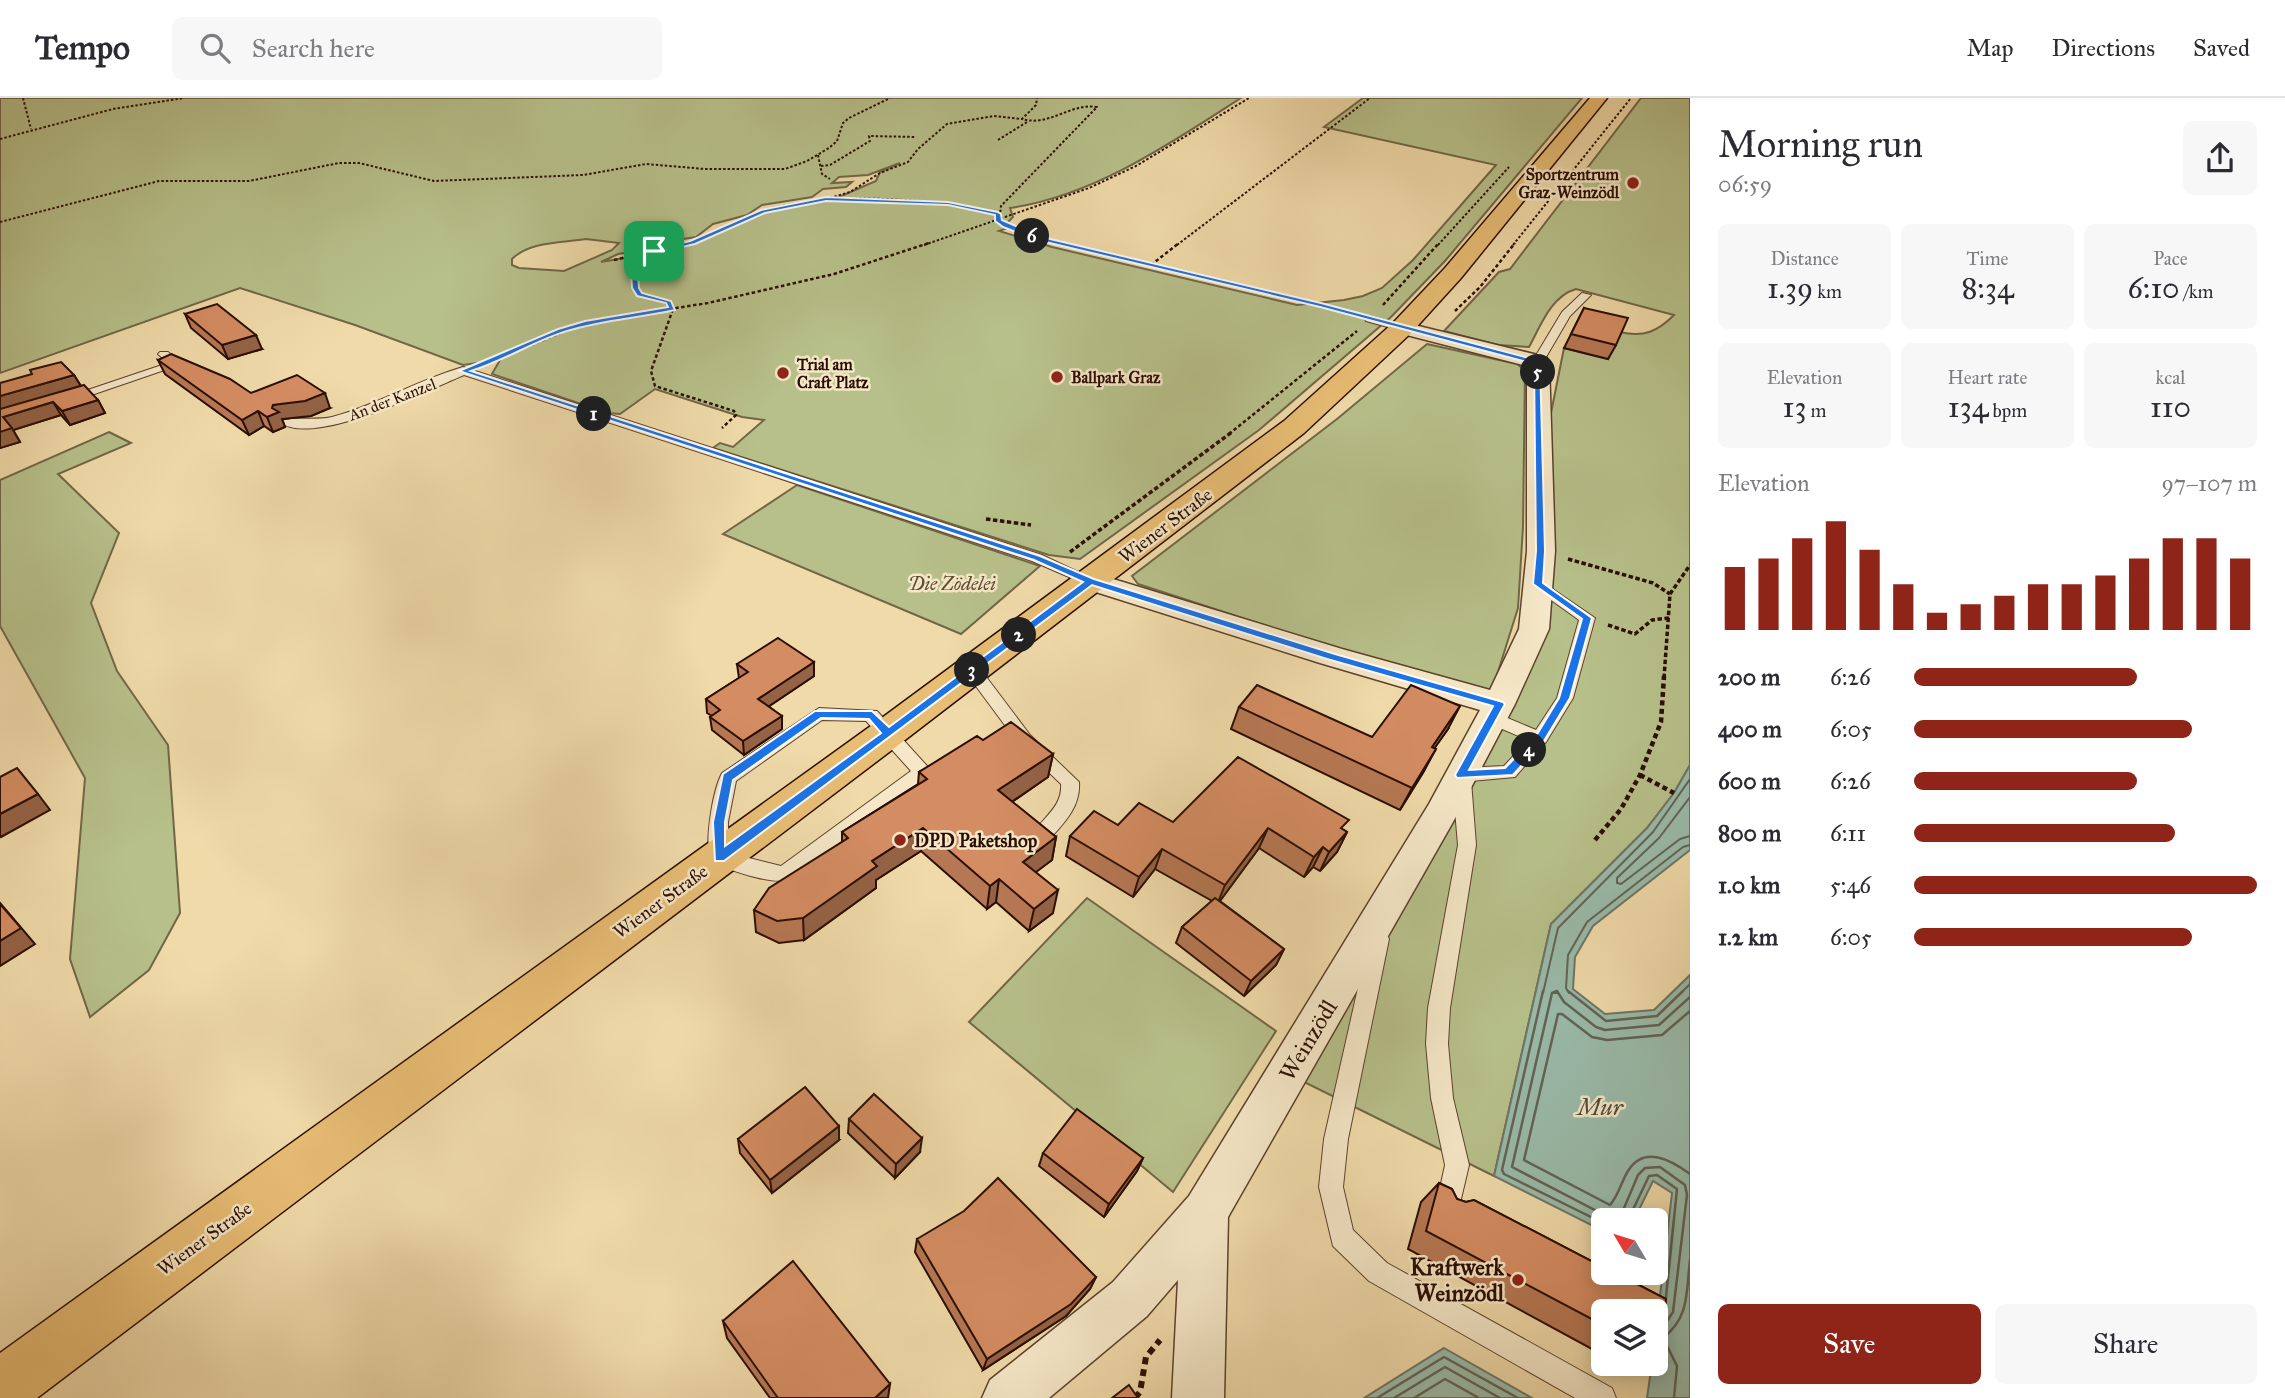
<!DOCTYPE html>
<meta charset="utf-8">
<style>
:root{--surface:#fff;--page:#f7f7f7;--text:#2b2b33;--muted:#7c7c81;--line:#e1e1e2;--accent:#8f2418}
body{margin:0;font-family:"IM FELL Great Primer",serif;background:var(--page);color:var(--text);height:100vh;display:flex;flex-direction:column;font-size:26px;white-space:nowrap}
*{box-sizing:border-box;margin:0}
p{font-size:23px;color:var(--muted)}
.icon{flex:none;width:38px;height:38px;fill:none;stroke:currentColor;stroke-width:2;stroke-linecap:round;stroke-linejoin:round}
.map{position:relative;flex:1;overflow:hidden}
.side{display:flex;flex-direction:column;background:var(--surface);width:595px}
.side>*{flex:none}
.needle{width:46px;rotate:308deg}
.controls{position:absolute;left:1591px;top:1110px;display:grid;gap:14px}
.controls a{display:grid;place-items:center;width:77px;height:77px;border-radius:10px;background:var(--surface);box-shadow:0 4px 18px #0003;font-size:35px}
.pin{position:absolute;display:grid;place-items:center;width:60px;height:60px;color:#fff;margin:-30px;border-radius:14px;box-shadow:0 4px 10px #0006}
.km{position:absolute;width:35px;height:35px;margin:-18px;border-radius:50%;background:#222;color:#fff;font-size:19px;line-height:35px;text-align:center}
.round{display:grid;place-items:center;flex:none;width:74px;height:74px;border-radius:10px;background:var(--page)}
.headline{display:flex;align-items:center;justify-content:space-between;height:119px;padding:0 28px}
h1{font-size:38px;font-weight:600;line-height:52px}
.stats{display:grid;grid-template-columns:repeat(3,1fr);gap:10px;height:119px;padding:7px 28px}
.stats div{display:grid;align-content:center;border-radius:10px;background:var(--page);text-align:center}
.stats b{font-size:30px;font-weight:600}
.stats small{font-size:19px;font-weight:400}
.stats p{font-size:19px}
.chart{height:196px;padding:14px 28px}
.chart p{display:flex;justify-content:space-between}
.chart svg{width:100%;height:126px;margin-top:7px;stroke:var(--accent);stroke-width:6}
.button{display:flex;gap:14px;margin-top:auto;padding:14px 28px}
.button a{flex:1;height:80px;border-radius:10px;background:var(--accent);color:#fff;font-size:28px;font-weight:600;line-height:80px;text-align:center}
.button a+a{background:var(--page);color:var(--text)}
ul{padding:0 28px;list-style:none;font-size:23px}
li{display:grid;grid-template-columns:112px 84px 1fr;align-items:center;height:52px}
li i{height:18px;border-radius:9px;background:var(--accent)}
header{display:flex;align-items:center;gap:42px;box-sizing:border-box;height:98px;padding:0 35px;background:var(--surface);border-bottom:2px solid var(--line)}
header strong{font-size:33px}
nav{display:flex;gap:38px;margin-inline-start:auto;font-size:24px}
.search{width:490px;height:63px;background:var(--page);display:flex;align-items:center;gap:18px;box-sizing:border-box;padding:0 24px;border-radius:10px;color:var(--muted);font-size:26px}
main{display:flex;flex:1;min-height:0}
.map>svg:first-child{display:block}
</style>
<header>
<strong>Tempo</strong>
<div class="search"><svg class="icon" aria-label="search" viewBox="0 0 24 24"><circle cx="10" cy="10" r="6"/><path d="M15 15l6 6"/></svg>Search here</div>
<nav><a>Map</a><a>Directions</a><a>Saved</a></nav>
</header>
<main>
<div class="map">
<svg width="1690" height="1300" viewBox="0 0 1690 1300">
<rect width="100%" height="100%" fill="#f0daa9"/>
<filter id="stains"><feTurbulence type="fractalNoise" baseFrequency=".00286" numOctaves="4"/><feColorMatrix values="0 0 0 0 .2 0 0 0 0 .09 0 0 0 0 .02 0 0 0 .5 -.17"/></filter>
<radialGradient id="worn" r=".72"><stop offset=".6" stop-color="#630" stop-opacity="0"/><stop offset="1" stop-color="#630" stop-opacity=".3"/></radialGradient>
<g fill="#b7c08a" stroke="#716746" stroke-width="2" fill-rule="evenodd">
<path d="M0,0H1241C1171,45 1094,98 1010,110L1013,119L1008,124L1013,128L999,133L1052,149L1297,207L1344,202L1363,198L1382,190L1413,162L1496,67L1324,29L1363,0H1582L1445,163L1391,219L1259,332L1080,461L1049,457L713,350L720,345L733,349L764,322L742,319L655,291L620,316L608,315L492,276L500,262L463,267L355,227L240,190L0,275ZM900,65L880,74L876,83L839,99L762,113L676,151L601,164L618,156L657,150L664,144L696,139L713,126L747,117L762,107L812,99L823,91L846,89L852,84L832,85L839,79L868,77ZM586,141L619,145L612,152L564,173L519,170L512,167V161C530,143 562,145 586,141Z"/>
<path d="M1641,0H1690V667L1674,695L1647,730L1551,826L1494,1078L1288,976L1534,531L1550,320L1564,250L1608,261L1620,234C1644,240 1658,233 1674,217L1576,191C1551,198 1540,229 1529,249L1498,247L1444,233L1499,174L1510,171Z"/>
<polygon points="1427,246 1517,266 1525,272 1523,429 1518,510 1492,593 1323,546 1138,486 1132,478 1337,321"/>
<polygon points="109,334 131,345 58,376 119,435 91,505 117,573 168,647 180,815 149,872 90,919 70,861 85,680 0,528 0,382"/>
<polygon points="797,387 1040,468 961,536 723,436"/>
<polygon points="1087,800 1276,933 1173,1094 969,924"/>
</g>
<g fill="#9abbaa" stroke="#6e7667" stroke-width="2">
<polygon points="1690,667 1690,752 1593,828 1575,859 1573,891 1605,916 1654,912 1690,877 1690,1300 1647,1300 1652,1265 1656,1265 1656,1232 1672,1095 1653,1083 1634,1122 1603,1122 1603,1133 1494,1078 1551,826 1647,730 1674,695"/>
<polygon points="1444,1250 1532,1300 1364,1300"/>
</g>
<g fill="none" stroke-linecap="round" stroke-linejoin="round">
<g stroke="#626456" stroke-width="2">
<polyline points="1690,699 1659,740 1617,780 1617,785 1621,786 1680,741 1690,738"/>
<polyline points="1543,895 1558,830 1653,734 1690,681"/>
<polyline points="1553,895 1558,895"/>
<polyline points="1569,895 1566,890 1568,857 1587,824 1683,749 1690,747"/>
<polyline points="1681,895 1690,886"/>
</g>
<g stroke="#626456" stroke-width="2.5">
<polyline points="1543,893 1502,1072 1504,1076 1603,1125"/>
<polyline points="1568,893 1606,923 1657,918 1683,893"/>
<path d="M1690,913L1662,937L1607,942L1592,939L1562,916H1558L1524,1062L1610,1107C1619,1097 1621,1084 1628,1073C1644,1047 1671,1062 1690,1076"/>
<polyline points="1614,1122 1512,1069 1552,895 1557,893 1564,904 1596,929 1605,932 1659,927 1690,899"/>
<polyline points="1619,1122 1638,1077 1645,1070 1660,1069 1685,1087 1687,1097 1673,1214 1665,1226"/>
<polyline points="1628,1122 1649,1078 1657,1077 1677,1091 1666,1199"/>
<polyline points="1377,1300 1444,1259 1518,1300"/>
<polyline points="1394,1300 1445,1269 1500,1300"/>
<polyline points="1414,1300 1445,1281 1479,1300"/>
<path d="M1674,1300L1677,1268L1663,1240C1690,1219 1686,1194 1690,1162"/>
</g>
<defs>
<g id="lane">
<polygon points="1582,195 1591,197 1570,218 1542,266 1534,266 1532,264 1562,214"/>
<polygon points="1370,218 1406,228 1408,230 1402,233 1366,223 1365,221"/>
<polygon points="160,254 168,254 182,266 74,303 64,300 168,265 158,256"/>
<path d="M463,269L1042,457L1097,483L1095,486H1085L1032,463L464,277C428,292 312,350 280,324C287,318 317,323 332,319C377,307 418,282 463,269Z"/>
<polygon points="1538,481 1595,520 1573,600 1546,644 1515,679 1471,683 1476,747 1450,910 1448,946 1453,1000 1469,1067 1457,1118 1448,1121 1439,1118 1436,1109 1445,1067 1431,1000 1426,946 1428,910 1458,747 1452,677 1455,672 1461,670 1504,668 1528,642 1486,624 1483,620 1486,616 1498,616 1536,632 1557,600 1579,522 1533,489 1530,486"/>
<path d="M972,567L978,568L1030,637L1079,684C1081,710 1062,727 1046,745L1039,747L1032,745L1030,740C1040,721 1063,710 1061,686L1018,645L964,572Z"/>
<path d="M819,610L877,613L928,669L931,674L928,679L791,781C772,788 732,772 712,765C703,748 713,692 722,675ZM822,622L866,623L911,673L781,768L729,755L728,724L736,683Z"/>
<polygon points="1379,832 1386,835 1389,841 1348,1041 1343,1089 1353,1132 1387,1165 1612,1290 1616,1300 1575,1300 1369,1183 1333,1148 1319,1089 1324,1041 1369,841 1372,835"/>
</g>
<polygon id="street" points="1402,224 1546,259 1549,264 1555,453 1549,531 1515,606 1453,724 1228,1119 1224,1300 1172,1300 1178,1182 1147,1218 1049,1300 982,1300 990,1282 1113,1184 1189,1098 1429,706 1480,612 1320,565 1080,489 1076,483 1080,477 1090,474 1100,477 1342,551 1490,592 1519,531 1527,453 1527,268 1395,234 1391,230 1395,226"/>
<polygon id="primary" points="1590,0 1607,0 1461,180 1411,235 1304,335 901,645 37,1300 0,1300 0,1255 875,625 1284,323 1393,225 1445,170"/>
</defs>
<use href="#lane" stroke="#5c412c" stroke-width="2"/>
<use href="#street" stroke="#5c412c" stroke-width="3"/>
<use href="#primary" stroke="#2b0e03" stroke-width="3"/>
<g stroke="#2b0e03" stroke-width="2" stroke-dasharray="2.5 2" stroke-linecap="butt">
<polyline points="23,0 31,31"/>
<polyline points="0,41 113,11 184,0"/>
<polyline points="998,42 1027,24"/>
<polyline points="818,57 822,76 830,81"/>
<polyline points="821,68 830,67 870,43 869,38 916,39"/>
<polyline points="830,100 850,94 880,75 908,64 918,51 947,26 994,18 1022,21"/>
<polyline points="999,123 1019,134 1065,147"/>
<path d="M999,123L1001,108L1097,9C1069,5 1050,29 1022,21L1036,7L1037,0"/>
<polyline points="0,124 159,83 249,83 339,65 359,65 434,83 583,77 646,66 705,71 785,71 807,63 829,50 837,43 843,25 849,20 890,0"/>
<path d="M678,147C708,140 734,122 763,113C831,92 929,101 998,115"/>
<polyline points="924,147 1089,90 1136,68 1249,0"/>
<polyline points="1177,147 1370,0"/>
<polyline points="1438,147 1509,69"/>
<polyline points="1513,147 1631,0"/>
</g>
<g stroke="#2b0e03" stroke-width="2.5" stroke-dasharray="3.5 2.5" stroke-linecap="butt">
<polyline points="1058,145 1352,216"/>
<polyline points="654,154 647,167 635,174 636,190 640,197 663,202 673,211 651,273 655,288 734,313 736,317 722,330"/>
<polyline points="614,162 686,145"/>
<polyline points="1151,167 1179,145"/>
<polyline points="1383,207 1439,145"/>
<polyline points="1455,213 1480,189 1515,145"/>
<polyline points="492,263 587,224 708,205 834,176 929,145"/>
<polyline points="1229,336 1357,233"/>
</g>
<g stroke="#2b0e03" stroke-width="3.5" stroke-dasharray="4.5 2.5" stroke-linecap="butt">
<polyline points="986,421 1031,427"/>
<polyline points="1070,454 1232,334"/>
<polyline points="1568,461 1653,485 1670,496"/>
<polyline points="1670,496 1690,467"/>
<polyline points="1608,527 1635,536 1652,522 1669,520"/>
<polyline points="1664,580 1670,496"/>
</g>
<g stroke="#2b0e03" stroke-width="4.5" stroke-dasharray="5 3.5" stroke-linecap="butt">
<polyline points="1640,677 1674,695"/>
<polyline points="1595,742 1621,711 1640,677 1661,624 1664,578"/>
</g>
<polyline stroke="#2b0e03" stroke-width="6" stroke-dasharray="7 5" stroke-linecap="butt" points="1135,1300 1140,1294 1146,1259 1160,1242"/>
<use href="#lane" fill="#f5e7c7" fill-rule="evenodd"/>
<use href="#street" fill="#f5e7c7" fill-rule="evenodd"/>
<use href="#primary" fill="#e8bd74" fill-rule="evenodd"/>
</g>
<g fill="#b67854" stroke="#2b0e03" stroke-width="2">
<polygon points="1584,210 1616,247 1608,261 1564,250"/>
<polygon points="185,216 262,251 228,261 191,230"/>
<polygon points="158,262 251,295 330,310 311,318 282,321 285,329 273,334 264,328 249,337 165,276"/>
<polygon points="74,277 81,288 98,302 105,315 70,327 61,317 13,332 20,344 0,350 0,285"/>
<polygon points="814,564 814,578 769,608 782,631 744,657 712,632 710,619 712,618 707,615 706,601 739,580 737,566"/>
<polygon points="1239,609 1372,639 1448,631 1434,650 1424,673 1400,712 1231,631"/>
<polygon points="983,642 1053,656 1048,679 1012,704 1056,739 1052,762 1035,774 1053,815 1029,833 996,804 987,811 921,753 876,782 876,790 804,842 779,845 756,834 754,812 842,744 842,734 918,686 919,674"/>
<polygon points="1173,724 1344,732 1347,734 1337,754 1320,773 1313,769 1304,779 1259,750 1220,803 1284,851 1276,867 1244,898 1176,845 1182,829 1212,803 1155,771 1133,799 1066,758 1070,738 1118,727"/>
<polygon points="849,1021 920,1054 895,1080 848,1035"/>
<polygon points="738,1041 839,1042 772,1095 740,1055"/>
<polygon points="1043,1055 1143,1060 1137,1073 1104,1119 1039,1068"/>
<polygon points="1439,1085 1452,1091 1457,1101 1466,1104 1474,1102 1603,1169 1603,1174 1614,1174 1666,1201 1659,1257 1656,1259 1656,1213 1603,1213 1603,1257 1408,1151 1421,1104"/>
<polygon points="917,1141 1096,1179 1090,1191 1066,1218 983,1272 915,1154"/>
<polygon points="723,1223 888,1300 770,1300 727,1240"/>
<polygon points="1619,1265 1644,1265 1632,1272"/>
</g>
<g fill="#946245" stroke="#2b0e03" stroke-width="2">
<polygon points="256,237 262,251 228,261 222,247"/>
<polygon points="74,277 82,290 0,314 0,298"/>
<polygon points="325,295 330,310 311,318 282,321 285,329 273,334 267,319 273,307"/>
<polygon points="98,302 105,315 70,327 62,313"/>
<polygon points="53,304 61,317 13,332 20,344 0,350 0,334 3,319"/>
<polygon points="258,313 264,328 249,337 242,322"/>
<polygon points="814,564 814,578 759,615 758,601"/>
<polygon points="1460,608 1448,631 1420,671 1432,649"/>
<polygon points="782,618 782,631 744,657 743,643"/>
<polygon points="1436,651 1424,673 1400,712 1412,690"/>
<polygon points="1053,656 1048,679 994,716 998,692"/>
<polygon points="38,696 50,712 1,739 0,737 0,716"/>
<polygon points="923,730 921,753 876,782 876,790 804,842 803,820 872,763"/>
<polygon points="1268,730 1259,750 1217,807 1225,787"/>
<polygon points="1347,734 1337,754 1320,773 1329,754"/>
<polygon points="1056,739 1052,762 1019,787 1023,764"/>
<polygon points="1323,749 1313,769 1304,779 1314,759"/>
<polygon points="1162,751 1155,771 1133,799 1139,779"/>
<polygon points="999,781 996,804 987,811 990,788"/>
<polygon points="1058,792 1053,815 1029,833 1034,811"/>
<polygon points="0,805 35,846 0,868"/>
<polygon points="1284,851 1276,867 1244,898 1251,883"/>
<polygon points="839,1028 839,1042 772,1095 770,1082"/>
<polygon points="922,1040 920,1054 895,1080 896,1066"/>
<polygon points="1143,1060 1137,1073 1104,1119 1109,1106"/>
<polygon points="1096,1179 1090,1191 1066,1218 983,1272 987,1261"/>
<polygon points="890,1286 888,1300 875,1300"/>
</g>
<g fill="#d48c62" stroke="#2b0e03" stroke-width="2">
<polygon points="217,206 256,237 222,247 185,216"/>
<polygon points="1584,210 1628,220 1616,247 1571,236"/>
<polygon points="171,256 230,281 251,295 297,277 325,295 305,303 273,307 272,310 279,314 267,319 258,313 242,322 158,262"/>
<polygon points="61,264 74,277 0,298 0,285 32,276 30,272"/>
<polygon points="84,287 98,302 62,313 53,304 3,319 12,330 0,334 0,311"/>
<polygon points="778,540 814,564 758,601 782,618 743,643 710,619 720,612 706,601 748,574 737,566"/>
<polygon points="1257,587 1372,639 1411,587 1460,608 1432,649 1436,651 1412,690 1239,609"/>
<polygon points="1011,624 1053,656 998,692 1056,739 1023,764 1058,792 1034,811 999,781 990,788 923,730 872,763 877,768 803,820 777,823 754,812 769,790 848,740 842,734 927,681 919,674 977,638 983,642"/>
<polygon points="1238,659 1349,722 1341,730 1347,734 1329,754 1323,749 1314,759 1268,730 1225,787 1162,751 1139,779 1070,738 1094,713 1118,727 1139,705 1173,724"/>
<polygon points="17,670 38,696 0,716 0,679"/>
<polygon points="1215,800 1284,851 1251,883 1182,829"/>
<polygon points="0,806 21,830 0,843"/>
<polygon points="805,989 839,1028 770,1082 738,1041"/>
<polygon points="874,996 922,1040 896,1066 849,1021"/>
<polygon points="1077,1011 1143,1060 1109,1106 1043,1055"/>
<polygon points="998,1080 1096,1179 1071,1206 987,1261 917,1141 964,1113"/>
<polygon points="1439,1085 1452,1091 1457,1101 1466,1104 1474,1102 1603,1169 1603,1174 1614,1174 1666,1201 1659,1257 1656,1255 1656,1213 1603,1213 1603,1227 1426,1133"/>
<polygon points="793,1163 890,1286 875,1300 778,1300 723,1223"/>
<polygon points="1129,1287 1138,1300 1112,1300"/>
</g>
<path fill="#1a73e8" stroke="#fff" stroke-width="2" fill-rule="evenodd" d="M826,99L948,104L998,114L1001,116L1002,122L1042,139L1321,205L1540,263L1545,453L1543,485L1592,520L1570,600L1544,643L1513,677L1457,680L1455,677L1493,608L1327,561L1092,487L724,763H715L713,724L723,676L815,613H872L889,629L1083,484L1034,462L459,273L558,231L585,223L668,209L666,205L637,198L632,190L631,174L644,165L652,152L690,143L761,112ZM826,103L948,107L995,117V123L1003,129L1037,142L1320,209L1534,266L1536,453L1533,486L1582,521L1559,600L1536,638L1505,670L1469,672L1505,606L1503,604L1335,556L1094,481L1040,458L471,273C504,263 534,243 567,233C602,222 639,220 675,212L671,203L642,195L639,190L638,175L649,168L657,155L695,146L765,115ZM821,620L869,621L881,635L725,748V724L733,682Z"/>
<g fill="#8f2418" stroke="#f5e7c7" stroke-width="2.5">
<circle cx="1633" cy="85" r="7"/>
<circle cx="783" cy="275" r="7"/>
<circle cx="1057" cy="279" r="7"/>
<circle cx="900" cy="742" r="7"/>
<circle cx="1518" cy="1182" r="7"/>
</g>
<g text-anchor="middle" stroke-width="5" stroke-linejoin="round" paint-order="stroke">
<g font-size="16" font-weight="bold" fill="#2b0e03" stroke="#f5e7c7" text-anchor="start">
<text x="1619" y="82" text-anchor="end">Sportzentrum<tspan x="1619" dy="18">Graz-Weinzödl</tspan></text>
<text x="797" y="272">Trial am<tspan x="797" dy="18">Craft Platz</tspan></text>
<text x="1071" y="285">Ballpark Graz</text>
</g>
<g font-size="16" fill="#2b0e03" stroke="#f5e7c7">
<text transform="translate(392 301) rotate(-21)" y="6">An der Kanzel</text>
</g>
<g font-size="19" fill="#2b0e03" stroke="#f5e7c7">
<text transform="translate(1165 427) rotate(-37)" y="7">Wiener Straße</text>
<text transform="translate(660 803) rotate(-36)" y="7">Wiener Straße</text>
<text transform="translate(204 1140) rotate(-36)" y="7">Wiener Straße</text>
</g>
<g font-size="19" font-style="italic" fill="#5c4c32" stroke="#f5e7c7">
<text x="952" y="492">Die Zödelei</text>
</g>
<g font-size="19" font-weight="bold" fill="#2b0e03" stroke="#f5e7c7" text-anchor="start">
<text x="914" y="749">DPD Paketshop</text>
</g>
<g font-size="23" fill="#2b0e03" stroke="#f5e7c7">
<text transform="translate(1308 942) rotate(-59)" y="8">Weinzödl</text>
</g>
<g font-size="23" font-weight="bold" fill="#2b0e03" stroke="#f5e7c7" text-anchor="end">
<text x="1504" y="1177">Kraftwerk<tspan x="1504" dy="26">Weinzödl</tspan></text>
</g>
<g font-size="24" font-style="italic" fill="#524b3d" stroke="#f5e7c7">
<text x="1600" y="1017">Mur</text>
</g>
</g>
<rect width="100%" height="100%" filter="url(#stains)"/>
<rect width="100%" height="100%" fill="url(#worn)"/>
</svg>
<div class="controls">
<a><svg class="needle" viewBox="-14 -14 28 28"><path d="M0-13l5 13h-10z" fill="#e53935"/><path d="M0 13l5-13h-10z" fill="#7c7c81"/></svg></a>
<a><svg class="icon" aria-label="layers" viewBox="0 0 24 24"><path d="M12 4l9 5-9 5-9-5zM3 14l9 5 9-5"/></svg></a>
</div>
<div class="pin" style="left:654px;top:153px;background:#1e9e55"><svg class="icon" aria-label="arrive" viewBox="0 0 24 24"><path d="M6 21V4h12l-3 4 3 4H6"/></svg></div>
<b class="km" style="left:594px;top:316px">1</b>
<b class="km" style="left:1019px;top:537px">2</b>
<b class="km" style="left:972px;top:572px">3</b>
<b class="km" style="left:1529px;top:652px">4</b>
<b class="km" style="left:1538px;top:274px">5</b>
<b class="km" style="left:1032px;top:138px">6</b>
</div>
<section class="side">
<div class="headline"><div><h1>Morning run</h1><p>06:59</p></div><a class="round"><svg class="icon" aria-label="share" viewBox="0 0 24 24"><path d="M12 15V3M7 8l5-5 5 5M5 13v7h14v-7"/></svg></a></div>
<div class="stats">
<div><p>Distance</p><b>1.39<small> km</small></b></div>
<div><p>Time</p><b>8:34</b></div>
<div><p>Pace</p><b>6:10<small> /km</small></b></div>
</div>
<div class="stats">
<div><p>Elevation</p><b>13<small> m</small></b></div>
<div><p>Heart rate</p><b>134<small> bpm</small></b></div>
<div><p>kcal</p><b>110</b></div>
</div>
<div class="chart"><p><span>Elevation</span>97–107 m</p>
<svg viewBox="0 0 160 44" preserveAspectRatio="none"><path d="M5 44V22M15 44V19M25 44V12M35 44V6M45 44V16M55 44V28M65 44V38M75 44V35M85 44V32M95 44V28M105 44V28M115 44V25M125 44V19M135 44V12M145 44V12M155 44V19"/></svg>
</div>
<ul>
<li><b>200 m</b>6:26<i style="width:65%"></i></li>
<li><b>400 m</b>6:05<i style="width:81%"></i></li>
<li><b>600 m</b>6:26<i style="width:65%"></i></li>
<li><b>800 m</b>6:11<i style="width:76%"></i></li>
<li><b>1.0 km</b>5:46<i style="width:100%"></i></li>
<li><b>1.2 km</b>6:05<i style="width:81%"></i></li>
</ul>
<div class="button"><a>Save</a><a>Share</a></div>
</section>
</main>
